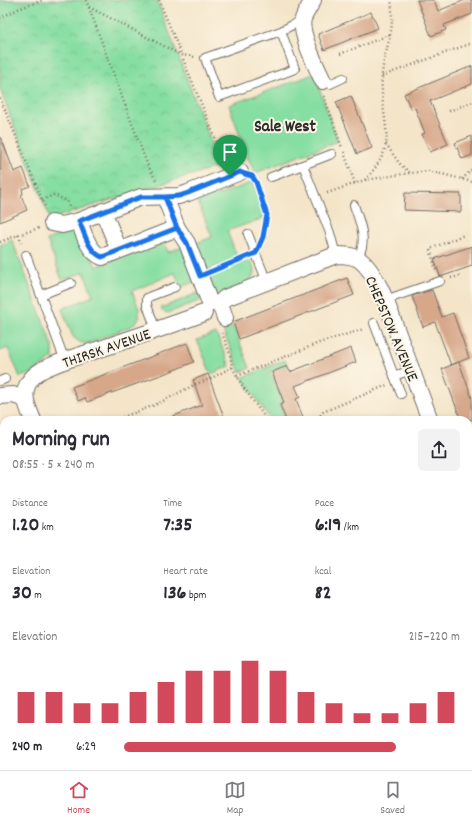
<!DOCTYPE html>
<meta charset="utf-8">
<style>
:root{--surface:#fff;--page:#f2f2f3;--text:#2b2b33;--muted:#7c7c81;--line:#e1e1e2;--accent:#d1495b}
body{margin:0;font-family:Dekko,sans-serif;background:var(--page);color:var(--text);height:100vh;display:flex;flex-direction:column;font-size:15px;white-space:nowrap}
*{box-sizing:border-box;margin:0}
p{font-size:13px;color:var(--muted)}
.icon{flex:none;width:22px;height:22px;fill:none;stroke:currentColor;stroke-width:2;stroke-linecap:round;stroke-linejoin:round}
.map{position:relative;flex:1;overflow:hidden}
.side{position:absolute;left:0px;top:416px;width:472px;height:354px;display:flex;flex-direction:column;background:var(--surface);border-radius:12px 12px 0 0;box-shadow:0 2px 6px #0003}
.side>*{flex:none}
.pin{position:absolute;display:grid;place-items:center;width:34px;height:34px;color:#fff;margin:-41px -17px;border-radius:50% 50% 50% 0;rotate:-45deg;box-shadow:0 0 4px #0007}
.pin .icon{rotate:45deg}
.round{display:grid;place-items:center;flex:none;width:42px;height:42px;border-radius:6px;background:var(--page)}
.headline{display:flex;align-items:center;justify-content:space-between;height:68px;padding:0 12px}
h1{font-size:22px;font-weight:700;line-height:30px}
.metrics{display:grid;grid-template-columns:repeat(3,1fr);gap:6px;height:68px;padding:4px 12px}
.metrics div{display:grid;align-content:center}
.metrics b{font-size:20px;font-weight:700}
.metrics small{font-size:11px;font-weight:400}
.metrics p{font-size:11px}
.chart{height:112px;padding:8px 12px}
.chart p{display:flex;justify-content:space-between}
.chart svg{width:100%;height:72px;margin-top:4px;stroke:var(--accent);stroke-width:6}
ul{padding:0 12px;list-style:none;font-size:13px}
li{display:grid;grid-template-columns:64px 48px 1fr;align-items:center;height:30px}
li i{height:10px;border-radius:5px;background:var(--accent)}
.dock{display:flex;justify-content:space-around;align-items:center;height:56px;border-top:1px solid var(--line);background:var(--surface);font-size:11px;color:var(--muted)}
.dock a{display:grid;justify-items:center;gap:2px}
.dock .active{color:var(--accent)}
.map>svg:first-child{display:block}
</style>
<div class="map">
<svg width="472" height="770" viewBox="0 0 472 770">
<defs>
<pattern id="park-crowns" width="20" height="18" patternUnits="userSpaceOnUse"><rect width="20" height="18" fill="#86dea2"/><path d="M2 6a3 3 0 1 1 6 0M12 15a3 3 0 1 1 6 0" fill="none" stroke="#74bf8c"/></pattern>
</defs>
<rect width="100%" height="100%" fill="#fcf5e5"/>
<filter id="ink" filterUnits="userSpaceOnUse"><feTurbulence type="fractalNoise" baseFrequency=".025" numOctaves="2"/><feDisplacementMap in="SourceGraphic" scale="8" xChannelSelector="R" yChannelSelector="G"/><feConvolveMatrix kernelMatrix="1 2 1 2 8 2 1 2 1" color-interpolation-filters="sRGB"/></filter>
<filter id="wash" filterUnits="userSpaceOnUse"><feTurbulence type="fractalNoise" baseFrequency=".012" numOctaves="4" result="noise"/><feDisplacementMap in="SourceGraphic" scale="16" xChannelSelector="R" yChannelSelector="G"/><feGaussianBlur stdDeviation="0.9" result="paint"/><feColorMatrix in="noise" values="0 0 0 0 0 0 0 0 0 0 0 0 0 0 0 0 0 1.4 0 .05"/><feComposite in="paint" operator="in"/></filter>
<g filter="url(#wash)">
<rect width="100%" height="100%" fill="#f4e5c9"/>
<g fill="#86dea2" stroke="#588466">
<polygon points="314,74 338,141 255,173 248,158 229,105"/>
<polygon points="253,182 264,218 227,231 238,259 204,272 194,244 212,237 196,197 215,189 218,195"/>
<polygon points="79,227 96,267 163,239 168,252 182,247 196,281 181,287 175,273 132,291 139,309 139,319 132,326 89,343 81,343 73,337 62,309 93,296 84,272 62,280 47,240"/>
<polygon points="12,240 53,347 53,358 32,373 20,377 8,348 0,351 0,245"/>
<path d="M245,261H250C256,268 255,275 249,282L214,296L206,276L239,262Z"/>
<polygon points="198,293 201,300 168,313 162,311 161,308"/>
<polygon points="233,326 250,368 240,372 223,330"/>
<polygon points="216,333 230,366 211,374 197,340"/>
<polygon points="285,360 287,365 270,372 283,402 279,404 286,420 271,420 242,378"/>
</g>
<polygon fill="url(#park-crowns)" stroke="#588466" points="0,0 157,0 220,166 50,219 0,89"/>
<g id="blocks">
<g fill="#d7a78a">
<polygon points="417,0 434,0 438,11 465,0 472,0 472,14 444,25 446,30 431,36"/>
<polygon points="371,12 378,28 324,50 318,34"/>
<polygon points="472,66 472,84 430,101 448,144 430,152 422,134 425,133 415,108 411,109 404,94"/>
<polygon points="351,96 372,148 357,154 336,102"/>
<polygon points="472,136 472,155 462,159 455,143"/>
<polygon points="1,137 14,172 23,168 30,186 22,189 23,194 21,195 27,210 0,222"/>
<polygon points="405,193 461,194 461,212 404,210"/>
<polygon points="472,246 472,266 443,276 440,276 434,259"/>
<polygon points="347,278 354,295 239,339 233,322"/>
<polygon points="432,290 442,317 453,313 469,358 451,365 435,322 423,327 412,296"/>
<polygon points="187,343 194,362 169,372 87,402 85,398 78,401 72,387"/>
<polygon points="351,348 356,362 295,386 300,397 296,399 304,420 286,420 280,405 284,403 272,372 287,366 290,372"/>
<polygon points="459,362 472,398 472,420 461,420 442,369"/>
<polygon points="208,374 225,420 166,420 166,419 202,405 193,380"/>
</g>
</g>
</g>
<g filter="url(#ink)">
<use href="#blocks" fill-opacity="0" stroke="#716c62" stroke-width="1"/>
<g fill="none" stroke-linecap="round" stroke-linejoin="round">
<defs>
<g id="lane">
<polyline points="281,31 295,69 219,97 205,58 281,31 302,20"/>
<polyline points="323,81 330,84 343,78"/>
<polyline points="303,165 330,233 336,255"/>
<polyline points="271,177 332,154"/>
<path d="M354,205C360,224 368,239 358,258"/>
<polyline points="248,234 267,282"/>
<polyline points="26,255 65,361"/>
<polyline points="41,295 71,283"/>
<polyline points="385,300 440,281"/>
<polyline points="374,323 401,394"/>
<polyline points="156,330 147,305 147,298 151,296 175,287"/>
<polyline points="394,376 411,370"/>
<polyline points="0,381 5,379"/>
</g>
<g id="street">
<path d="M313,0C310,6 305,13 303,19C299,32 317,68 323,81"/>
<polyline points="165,197 177,228 187,243 210,303"/>
<polyline points="103,211 119,250"/>
<path d="M79,221C84,234 88,251 102,257L177,228"/>
<polyline points="52,223 62,225 79,221 141,197 179,196 188,193 240,172"/>
<path d="M225,318L220,303L225,298L336,255C344,255 353,255 360,260C379,274 392,319 401,342C411,368 420,394 430,420"/>
<polyline points="0,396 13,395 25,399"/>
<path d="M33,420C28,408 21,394 29,382C32,377 37,373 42,370C62,360 85,354 106,347C139,336 172,325 204,313"/>
<polyline points="468,520 472,530"/>
<polyline points="0,739 4,740"/>
<polyline points="164,766 165,770"/>
</g>
</defs>
<use href="#lane" stroke="#716c62" stroke-width="10"/>
<use href="#street" stroke="#716c62" stroke-width="18"/>
<g stroke="#716c62" stroke-width="2.5" stroke-dasharray="1 3" stroke-linecap="butt">
<polyline points="86,0 147,164 157,182"/>
<polyline points="159,0 225,162"/>
<polyline points="89,7 181,55 195,57"/>
<polyline points="0,18 18,9 44,0"/>
<polyline points="340,54 389,35"/>
<polyline points="382,76 472,43"/>
<polyline points="324,96 342,148"/>
<polyline points="0,98 46,209"/>
<polyline points="449,111 472,102"/>
<polyline points="386,144 399,163 410,173"/>
<polyline points="344,152 355,184"/>
<polyline points="254,179 256,183 267,215 262,239"/>
<polyline points="462,179 472,170"/>
<path d="M365,180C374,170 384,158 386,143C387,136 386,127 385,119C383,105 381,90 382,76C383,55 393,36 392,15C392,10 392,5 391,0"/>
<polyline points="327,193 365,180 410,173 429,171 462,179 472,182"/>
<polyline points="42,200 54,195 67,201 70,209"/>
<polyline points="18,235 23,245"/>
<polyline points="0,242 18,235 39,228"/>
<polyline points="436,270 430,249 464,235"/>
<polyline points="213,271 246,258"/>
<polyline points="451,278 460,276"/>
<polyline points="222,333 230,354 232,367 237,376 245,390 267,420"/>
<polyline points="237,376 319,343 364,329"/>
<polyline points="313,418 320,416 323,412 387,385"/>
<polyline points="115,420 155,405 196,384 210,379 232,367"/>
<polyline points="0,467 4,465"/>
<polyline points="0,537 4,535"/>
<polyline points="0,597 4,598"/>
<polyline points="468,624 472,623"/>
<polyline points="468,657 472,668"/>
<polyline points="468,698 472,696"/>
<polyline points="468,758 472,757"/>
<polyline points="304,766 305,770"/>
<polyline points="383,766 384,770"/>
<polyline points="441,770 451,766"/>
</g>
<use href="#lane" stroke="#fff" stroke-width="8"/>
<use href="#street" stroke="#fff" stroke-width="16"/>
</g>
</g>
<g fill="none" stroke-linecap="round" stroke-linejoin="round" filter="url(#ink)">
<defs>
<path id="route" d="M230,176L188,193L179,196L165,197L177,228L102,257C88,251 85,234 79,221L141,197H165L177,228L187,243L200,276L256,253L263,237L267,215L256,182L252,176L245,174L240,172L230,176"/>
</defs>
<use href="#route" stroke="#fff" stroke-width="8"/>
<use href="#route" stroke="#1a73e8" stroke-width="5"/>
</g>
<g text-anchor="middle" stroke-width="4" stroke-linejoin="round" paint-order="stroke">
<g font-size="16" fill="#2b2b2b" stroke="#fcf5e5">
<text transform="translate(393 328) rotate(67)" y="6">CHEPSTOW AVENUE</text>
<text transform="translate(106 347) rotate(-19)" y="6">THIRSK AVENUE</text>
</g>
<g font-size="17" font-weight="bold" fill="#2b2b2b" stroke="#fcf5e5">
<text x="285" y="131">Sale West</text>
</g>
</g>
</svg>
<div class="pin" style="left:230px;top:176px;background:#1e9e55"><svg class="icon" aria-label="arrive" viewBox="0 0 24 24"><path d="M6 21V4h12l-3 4 3 4H6"/></svg></div>
<section class="side">
<div class="headline"><div><h1>Morning run</h1><p>08:55 · 5 × 240 m</p></div><a class="round"><svg class="icon" aria-label="share" viewBox="0 0 24 24"><path d="M12 15V3M7 8l5-5 5 5M5 13v7h14v-7"/></svg></a></div>
<div class="metrics">
<div><p>Distance</p><b>1.20<small> km</small></b></div>
<div><p>Time</p><b>7:35</b></div>
<div><p>Pace</p><b>6:19<small> /km</small></b></div>
</div>
<div class="metrics">
<div><p>Elevation</p><b>30<small> m</small></b></div>
<div><p>Heart rate</p><b>136<small> bpm</small></b></div>
<div><p>kcal</p><b>82</b></div>
</div>
<div class="chart"><p><span>Elevation</span>215–220 m</p>
<svg viewBox="0 0 160 44" preserveAspectRatio="none"><path d="M5 44V25M15 44V25M25 44V32M35 44V32M45 44V25M55 44V19M65 44V12M75 44V12M85 44V6M95 44V12M105 44V25M115 44V32M125 44V38M135 44V38M145 44V32M155 44V25"/></svg>
</div>
<ul>
<li><b>240 m</b>6:29<i style="width:81%"></i></li>
</ul>
</section>
</div>
<nav class="dock">
<a class="active"><svg class="icon" aria-label="home" viewBox="0 0 24 24"><path d="M3 11l9-7 9 7M6 9v11h12V9"/></svg>Home</a>
<a><svg class="icon" aria-label="map" viewBox="0 0 24 24"><path d="M3 6l6-2 6 2 6-2v14l-6 2-6-2-6 2zM9 4v14M15 6v14"/></svg>Map</a>
<a><svg class="icon" aria-label="saved" viewBox="0 0 24 24"><path d="M7 4h10v16l-5-4-5 4z"/></svg>Saved</a>
</nav>
